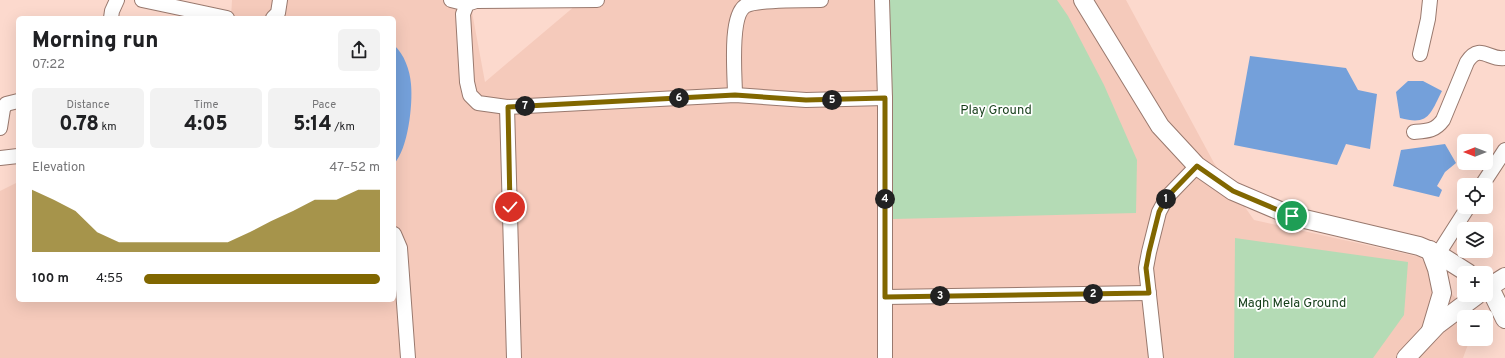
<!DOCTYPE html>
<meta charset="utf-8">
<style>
:root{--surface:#fff;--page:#f2f2f2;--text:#202124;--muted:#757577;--accent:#816700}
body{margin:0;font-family:Overpass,sans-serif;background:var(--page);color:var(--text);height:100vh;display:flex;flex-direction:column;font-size:15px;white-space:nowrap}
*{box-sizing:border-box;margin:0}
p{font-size:13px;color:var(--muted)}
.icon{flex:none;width:22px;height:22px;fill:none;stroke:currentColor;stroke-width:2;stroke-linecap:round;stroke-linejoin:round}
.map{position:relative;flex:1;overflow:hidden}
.side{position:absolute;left:16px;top:16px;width:380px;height:286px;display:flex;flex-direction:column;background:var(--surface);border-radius:6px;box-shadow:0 4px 16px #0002}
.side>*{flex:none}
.needle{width:26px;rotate:270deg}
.controls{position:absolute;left:1457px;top:134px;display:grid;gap:8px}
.controls a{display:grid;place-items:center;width:36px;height:36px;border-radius:6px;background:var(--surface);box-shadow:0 4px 16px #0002;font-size:20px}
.pin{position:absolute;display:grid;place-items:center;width:34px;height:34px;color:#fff;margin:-17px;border:2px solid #fff;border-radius:50%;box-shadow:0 1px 4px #0007}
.km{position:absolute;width:20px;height:20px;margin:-10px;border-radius:50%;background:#222;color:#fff;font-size:11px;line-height:20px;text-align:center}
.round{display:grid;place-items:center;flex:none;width:42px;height:42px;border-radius:6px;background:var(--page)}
.overview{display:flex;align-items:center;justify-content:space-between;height:68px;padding:0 16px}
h1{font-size:22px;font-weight:800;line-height:30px}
.stats{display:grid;grid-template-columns:repeat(3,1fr);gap:6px;height:68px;padding:4px 16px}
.stats div{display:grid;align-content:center;border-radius:6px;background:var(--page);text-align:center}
.stats b{font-size:20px;font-weight:800}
.stats small{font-size:11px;font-weight:400}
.stats p{font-size:11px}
.chart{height:112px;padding:8px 16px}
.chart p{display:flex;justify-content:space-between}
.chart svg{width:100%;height:72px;margin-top:4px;fill:var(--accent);opacity:.7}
ul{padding:0 16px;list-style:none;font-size:13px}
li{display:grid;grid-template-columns:64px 48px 1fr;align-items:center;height:30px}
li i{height:10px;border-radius:5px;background:var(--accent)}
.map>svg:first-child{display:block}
</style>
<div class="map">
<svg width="1505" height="358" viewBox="0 0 1505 358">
<rect width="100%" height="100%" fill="#fcd9cd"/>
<polygon fill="#f5cabb" points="232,0 446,0 450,6 472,12 485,82 582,0 1126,0 1214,163 1254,220 1420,257 1472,317 1464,317 1464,339 1470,339 1463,358 0,358 0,191 18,182 18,300 394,300 394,18 231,18"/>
<g fill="#b4dbb5">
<polygon points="886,0 1057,0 1068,16 1104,85 1137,160 1136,213 893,219"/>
<polygon points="1235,238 1408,262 1404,315 1373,358 1234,358"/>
</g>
<g fill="#74a0da">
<path d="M394,45C404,54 410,70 411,84C413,105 408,149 394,164Z"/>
<polygon points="1250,56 1346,68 1358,90 1377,94 1370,149 1346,144 1337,165 1234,145"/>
<path d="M1408,81H1423L1442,91C1430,114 1429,126 1400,118L1396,92Z"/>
<polygon points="1445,144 1456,163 1445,172 1437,186 1442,190 1439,197 1393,186 1401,150"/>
</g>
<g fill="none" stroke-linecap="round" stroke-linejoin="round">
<defs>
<g id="minor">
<polyline points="142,0 227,18"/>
<polyline points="451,0 467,4"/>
<polyline points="597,0 476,1 467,4 463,14 467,82 470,95 478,103 507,107 735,95 806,100 885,98"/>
<polyline points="882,0 885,98 885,358"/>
<polyline points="111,18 112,11 117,0"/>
<polyline points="273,18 278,13 280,0"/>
<polyline points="1420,54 1428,19 1430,0"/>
<path d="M735,95C735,76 729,17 745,6C755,0 806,0 821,0"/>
<polyline points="507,107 514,358"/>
<polyline points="0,128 3,109 6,104 18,101"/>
<path d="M1414,132C1427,131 1435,131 1443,120L1467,62C1480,42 1489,61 1505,58"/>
<polyline points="0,158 18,156"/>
<polyline points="1482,185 1505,150"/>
<polyline points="394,234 400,248 408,358"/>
<polyline points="1438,254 1468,207"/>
<polyline points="885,297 1149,293"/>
<polyline points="1156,358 1146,268 1149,252 1159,212 1167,197 1197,166"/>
</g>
<g id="major">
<polyline points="1083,0 1160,126 1197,166 1233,191 1292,216 1419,246 1438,254 1468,273"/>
<polyline points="1430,250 1437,269 1442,293 1431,330"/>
<polyline points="1486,284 1489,286 1505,319"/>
<polyline points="1486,289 1505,277"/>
<polyline points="1406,358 1437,325 1477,295"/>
</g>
</defs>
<use href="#minor" stroke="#99796e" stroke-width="16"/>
<use href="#major" stroke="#99796e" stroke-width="20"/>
<use href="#minor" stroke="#fff" stroke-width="14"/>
<use href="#major" stroke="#fff" stroke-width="18"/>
</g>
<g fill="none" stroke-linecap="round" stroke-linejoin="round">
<defs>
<polyline id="route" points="510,207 508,107 735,95 806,100 885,98 885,297 1149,293 1146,268 1149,252 1159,212 1167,197 1197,166 1233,191 1292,216"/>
</defs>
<use href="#route" stroke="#fff" stroke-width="8"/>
<use href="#route" stroke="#816700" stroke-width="5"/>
</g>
<g text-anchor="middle" stroke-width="3.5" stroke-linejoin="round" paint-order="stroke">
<g font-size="13" fill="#133c17" stroke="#fff">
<text x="996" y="114">Play Ground</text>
<text x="1292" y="307">Magh Mela Ground</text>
</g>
</g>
</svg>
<div class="controls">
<a><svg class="needle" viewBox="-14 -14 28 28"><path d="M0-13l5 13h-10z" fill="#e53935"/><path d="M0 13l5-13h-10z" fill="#757577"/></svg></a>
<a><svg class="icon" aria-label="locate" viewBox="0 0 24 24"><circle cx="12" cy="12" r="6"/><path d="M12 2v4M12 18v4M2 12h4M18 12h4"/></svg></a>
<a><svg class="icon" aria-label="layers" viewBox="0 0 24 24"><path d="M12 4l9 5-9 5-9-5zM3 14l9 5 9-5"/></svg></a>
<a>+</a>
<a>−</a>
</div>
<div class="pin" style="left:1292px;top:216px;background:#1e9e55"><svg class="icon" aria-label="arrive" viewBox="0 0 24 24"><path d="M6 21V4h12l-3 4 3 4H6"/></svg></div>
<div class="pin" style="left:510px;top:207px;background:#d93025"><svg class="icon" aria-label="check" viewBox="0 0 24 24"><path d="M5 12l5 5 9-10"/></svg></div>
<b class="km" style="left:1166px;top:199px">1</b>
<b class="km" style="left:1093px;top:294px">2</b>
<b class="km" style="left:940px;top:296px">3</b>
<b class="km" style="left:885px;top:199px">4</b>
<b class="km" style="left:832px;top:100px">5</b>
<b class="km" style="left:679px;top:98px">6</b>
<b class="km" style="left:525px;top:106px">7</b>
<section class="side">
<div class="overview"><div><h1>Morning run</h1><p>07:22</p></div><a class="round"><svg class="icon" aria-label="share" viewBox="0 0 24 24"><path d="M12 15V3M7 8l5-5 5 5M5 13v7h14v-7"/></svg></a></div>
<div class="stats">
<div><p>Distance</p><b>0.78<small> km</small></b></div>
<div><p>Time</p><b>4:05</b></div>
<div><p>Pace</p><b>5:14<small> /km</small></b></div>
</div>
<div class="chart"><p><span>Elevation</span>47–52 m</p>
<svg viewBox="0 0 160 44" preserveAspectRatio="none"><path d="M0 44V6L10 12L20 19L30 32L40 38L50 38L60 38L70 38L80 38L90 38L100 32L110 25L120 19L130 12L140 12L150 6L160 6V44z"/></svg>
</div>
<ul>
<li><b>100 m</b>4:55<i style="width:100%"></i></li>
</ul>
</section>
</div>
